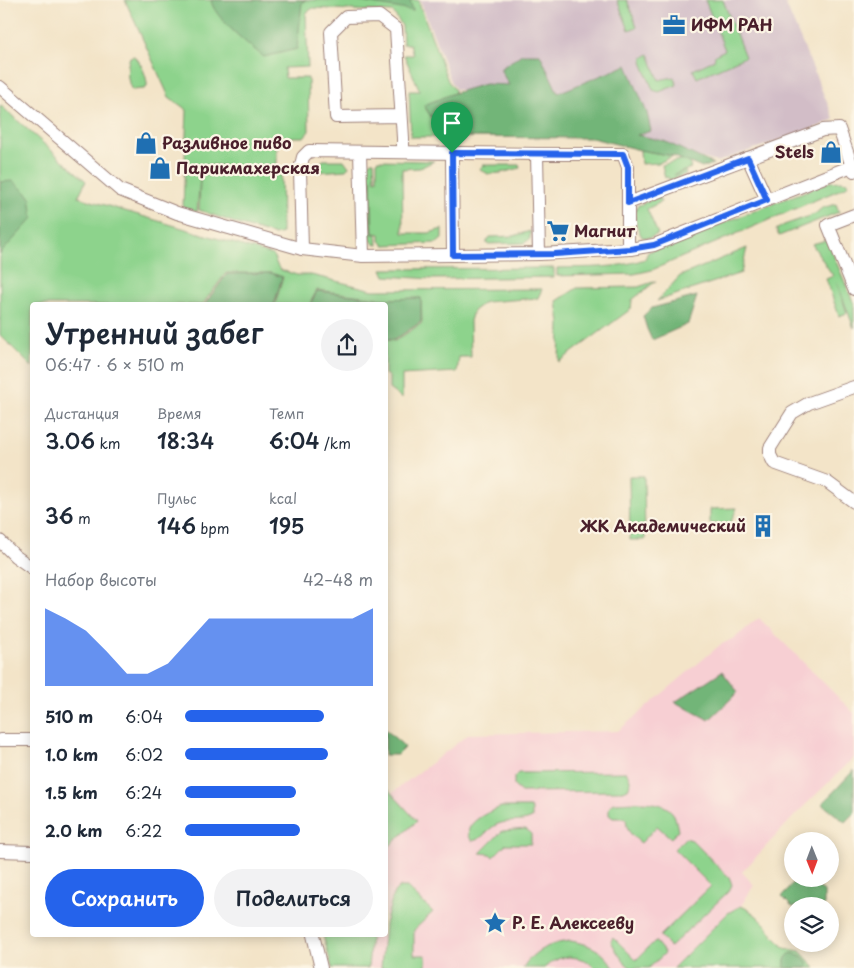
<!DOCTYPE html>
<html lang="ru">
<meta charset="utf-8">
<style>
:root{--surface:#fff;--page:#f2f2f3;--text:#1f2937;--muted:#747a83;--accent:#2563eb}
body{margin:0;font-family:"Playpen Sans",sans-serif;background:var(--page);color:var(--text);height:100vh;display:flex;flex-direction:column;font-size:19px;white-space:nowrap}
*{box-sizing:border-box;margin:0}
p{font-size:16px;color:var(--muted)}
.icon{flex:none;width:28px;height:28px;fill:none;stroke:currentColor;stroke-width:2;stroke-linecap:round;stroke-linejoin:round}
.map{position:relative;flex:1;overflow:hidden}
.sheet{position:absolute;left:30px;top:302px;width:358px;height:635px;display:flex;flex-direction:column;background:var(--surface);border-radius:5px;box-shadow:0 2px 12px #0003}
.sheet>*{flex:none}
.needle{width:32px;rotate:179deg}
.fabs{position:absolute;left:784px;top:832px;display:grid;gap:10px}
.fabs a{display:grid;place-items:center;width:55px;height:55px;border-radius:50%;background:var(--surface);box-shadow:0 2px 12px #0003;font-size:25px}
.pin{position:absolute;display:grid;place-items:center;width:42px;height:42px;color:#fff;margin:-51px -21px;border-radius:50% 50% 50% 0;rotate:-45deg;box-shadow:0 0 5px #0007}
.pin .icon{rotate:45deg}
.round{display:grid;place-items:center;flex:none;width:52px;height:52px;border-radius:26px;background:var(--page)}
.head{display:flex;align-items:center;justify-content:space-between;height:85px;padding:0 15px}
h1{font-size:28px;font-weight:600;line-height:38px}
.figures{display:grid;grid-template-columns:repeat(3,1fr);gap:8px;height:85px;padding:5px 15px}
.figures div{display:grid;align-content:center}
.figures b{font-size:21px;font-weight:600}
.figures small{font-size:14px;font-weight:400}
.figures p{font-size:14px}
.chart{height:140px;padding:10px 15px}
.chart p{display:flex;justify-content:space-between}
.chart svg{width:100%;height:90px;margin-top:5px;fill:var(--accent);opacity:.7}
.primary-button{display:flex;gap:10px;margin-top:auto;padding:10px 15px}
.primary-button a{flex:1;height:58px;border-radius:30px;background:var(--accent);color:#fff;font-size:20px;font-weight:600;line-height:58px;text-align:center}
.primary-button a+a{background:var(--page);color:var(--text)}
ul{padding:0 15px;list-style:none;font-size:16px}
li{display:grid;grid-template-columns:80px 60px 1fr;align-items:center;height:38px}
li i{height:12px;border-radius:6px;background:var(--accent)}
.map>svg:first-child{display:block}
</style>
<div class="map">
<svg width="854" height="968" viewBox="0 0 854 968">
<rect width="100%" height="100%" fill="#fcf5e5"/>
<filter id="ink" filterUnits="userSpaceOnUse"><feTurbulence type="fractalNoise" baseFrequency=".02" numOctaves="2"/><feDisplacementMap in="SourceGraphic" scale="10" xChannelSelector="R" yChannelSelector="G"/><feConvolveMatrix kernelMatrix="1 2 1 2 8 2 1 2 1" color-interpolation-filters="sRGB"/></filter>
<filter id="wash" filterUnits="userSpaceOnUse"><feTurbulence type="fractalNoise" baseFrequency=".0096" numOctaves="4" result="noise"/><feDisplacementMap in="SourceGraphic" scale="20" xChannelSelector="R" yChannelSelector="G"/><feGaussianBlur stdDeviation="1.12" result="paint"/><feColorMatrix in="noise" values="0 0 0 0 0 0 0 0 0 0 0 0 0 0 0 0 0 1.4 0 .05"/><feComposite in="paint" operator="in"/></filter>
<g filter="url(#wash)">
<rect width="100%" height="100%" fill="#f3e4c8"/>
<polygon fill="#f7cfd3" points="759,618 854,713 854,758 799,811 742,872 754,885 741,906 749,910 757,916 766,925 774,937 785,948 800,951 816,968 332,968 323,935 385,935 385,786 392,793 469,734 618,731 720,645 736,637"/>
<polygon fill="#d2bdc7" points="420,0 784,0 834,119 820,126 717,162 456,89 452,84"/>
<g fill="#8dd38c" stroke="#6c795c">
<polygon points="125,0 418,0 448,81 455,90 454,93 424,106 433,120 451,137 411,137 409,91 420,91 404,55 413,55 410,44 403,44 402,26 393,12 313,8 306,13 308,67 284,68 285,78 308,78 309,131 304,137 285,137 277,141 277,166 201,165 201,166 281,169 282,233 275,235 241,225 199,210 200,178 197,212 183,207 187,110 169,97"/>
<polygon points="617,0 627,0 637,27 629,30"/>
<polygon points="705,0 723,0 745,57 697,78 693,70 714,60 715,55 725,50"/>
<polygon points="649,54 659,80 674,77 677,85 659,92 653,90 642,62 643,58"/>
<path d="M134,56C141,61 148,79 147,87L144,89L132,90C127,83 126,66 130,57Z"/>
<polygon points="0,105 86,181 78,197 273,255 277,265 281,270 297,275 311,275 373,290 542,289 538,298 485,302 473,311 470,321 471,357 459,357 457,372 402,375 402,399 389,389 389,377 385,374 385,340 395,341 422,323 421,298 384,299 317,290 309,305 275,305 283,277 271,273 226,273 202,305 32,305 32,367 0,335"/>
<polygon points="640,150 673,156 659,163 641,164"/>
<polygon points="687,158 691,168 674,175 685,171 686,174 669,180 668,177 665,178 662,165"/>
<polygon points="323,160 344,160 349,167 346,170 318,172 317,166"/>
<path d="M377,160L434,161L420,168L402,169L403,233H429L442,229V239L437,243L384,245L380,241V234L373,233L371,179L372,234H377L378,245C372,244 372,242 370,237L368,164L371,161H374L375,179H374L377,180Z"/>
<polygon points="483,165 519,165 520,168 501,173 488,174 480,169"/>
<path d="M841,181L848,182V184L846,187L652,270L634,274L557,276V268C587,267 617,269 645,259L648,252L829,182Z"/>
<path d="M659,197L661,202L647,209L658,234L649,238L642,237C636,227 633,217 637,206Z"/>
<polygon points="836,204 839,212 779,236 776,230 784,225 815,214 822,208"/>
<polygon points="530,231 530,239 524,243 487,244 487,241 490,237 514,236"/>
<polygon points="827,240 854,304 854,328 837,283 847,313 839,316 826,279 833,276 812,244"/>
<polygon points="747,248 741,273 657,301 680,276"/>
<polygon points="554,268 554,277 433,279 385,276 382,269"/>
<polygon points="656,281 632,300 631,309 559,362 560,323 557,301 577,288 638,287"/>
<polygon points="629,476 644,476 645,540 630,540"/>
<polygon points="737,508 730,524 710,524 710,509"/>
<path d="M626,772C631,778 631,783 628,789L623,791L521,792L514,786V777L518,773Z"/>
<polygon points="385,786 417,821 385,850"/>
<path d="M613,803C630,803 664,797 674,815C676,819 677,826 678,831L671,838L657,826L641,843C630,834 627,832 626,818H613L609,815V808Z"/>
<path d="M501,807H530L532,810V818C521,824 507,819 496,825C486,830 484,839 472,841C458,824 489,812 501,807Z"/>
<polygon points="526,829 531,834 531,844 506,844 493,857 490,854 480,853 502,831"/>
<polygon points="685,838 692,840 730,879 732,885 729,891 670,947 660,936 711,886 674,849"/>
<polygon points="399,887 407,887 433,912 414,930 414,955 426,955 426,967 381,968 385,924 391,902 394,892"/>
<polygon points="741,906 749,910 757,916 766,925 774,937 785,948 800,951 816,968 673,968 728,913 735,909"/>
<polygon points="323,935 371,935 368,968 332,968"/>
<path d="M613,937L636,960L655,941L665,953L649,968C645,968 637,968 632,968C624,965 615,949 611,941Z"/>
<path d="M571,941C591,945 603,950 614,968H595L587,961L578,958L569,957L560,958L552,962L544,968H523C533,950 551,943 571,941Z"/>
</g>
<g fill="#72b578" stroke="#5e6a52">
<path d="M211,0H306L302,2L297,49L264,57C250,46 213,17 211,0Z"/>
<polygon points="350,0 410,0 413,11"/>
<polygon points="522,54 540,54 558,93 627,65 647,113 651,131 637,135 664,141 713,164 702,168 673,156 640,150 592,138 451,137 433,120 424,105 454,93 485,84 509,85 500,69"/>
<polygon points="13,181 30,196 33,218 0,254 0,182"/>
<polygon points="271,273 282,277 274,305 204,305 227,274"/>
<polygon points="317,291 384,299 421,298 421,322 394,340 385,339 385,305 310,305"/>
<polygon points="697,296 688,324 652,340 647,329 643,316 652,308"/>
<polygon points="722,671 738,692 709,720 675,702"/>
<polygon points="385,729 405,747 397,755 385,755"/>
<polygon points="854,770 854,813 845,822 822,804"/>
<polygon points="796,879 805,879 824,891 824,906 792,907 782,897"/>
<path d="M792,953C799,954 805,957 808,964L807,968H785C784,961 785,956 792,953Z"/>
</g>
</g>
<g filter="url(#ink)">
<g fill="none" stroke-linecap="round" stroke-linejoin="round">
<defs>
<g id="minor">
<polyline points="0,87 120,190 177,213 302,249 363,256 539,254 630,249 654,245 852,166 854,171"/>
<polyline points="401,116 336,117 331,32 346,17 379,16 396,29 403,138 403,152"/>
<polyline points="360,152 363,256"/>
<polyline points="452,153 453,255"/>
<polyline points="537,154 623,154 628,167 628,203"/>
<polyline points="748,158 767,200"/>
<polyline points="854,215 828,225 854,289"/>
<polyline points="302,249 300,169 303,157 309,151 537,154 539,254"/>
<polyline points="630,249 628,242 628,203 823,130 839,129 852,166"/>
<polyline points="854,387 809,403 792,413 770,448 770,455 774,463 827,482 854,502"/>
<polyline points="0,541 15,556 32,568"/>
<polyline points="0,740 32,740"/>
<polyline points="0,851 32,852"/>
<polyline points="313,935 321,968"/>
</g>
</defs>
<use href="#minor" stroke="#9e827a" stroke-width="14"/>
<use href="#minor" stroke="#fff" stroke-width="12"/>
</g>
</g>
<g fill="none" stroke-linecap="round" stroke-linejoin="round" filter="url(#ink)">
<defs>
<polygon id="route" points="452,153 623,154 628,167 628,203 748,158 767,200 654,245 630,249 555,254 453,255"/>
</defs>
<use href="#route" stroke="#fff" stroke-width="10"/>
<use href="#route" stroke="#2563eb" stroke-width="6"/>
</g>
<defs>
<symbol id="office-bare" viewBox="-9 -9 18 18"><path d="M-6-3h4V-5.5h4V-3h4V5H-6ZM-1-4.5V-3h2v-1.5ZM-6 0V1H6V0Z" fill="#1f6fb2" stroke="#fcf5e5" stroke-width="2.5" paint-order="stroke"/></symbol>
<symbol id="shop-bare" viewBox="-9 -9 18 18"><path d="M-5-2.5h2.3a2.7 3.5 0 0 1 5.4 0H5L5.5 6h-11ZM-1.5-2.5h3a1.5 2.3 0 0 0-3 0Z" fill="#1f6fb2" stroke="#fcf5e5" stroke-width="2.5" paint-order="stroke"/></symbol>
<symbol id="supermarket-bare" viewBox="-9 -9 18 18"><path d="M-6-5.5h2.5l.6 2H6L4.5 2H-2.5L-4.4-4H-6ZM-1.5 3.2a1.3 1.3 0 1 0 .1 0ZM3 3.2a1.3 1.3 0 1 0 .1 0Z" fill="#1f6fb2" stroke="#fcf5e5" stroke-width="2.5" paint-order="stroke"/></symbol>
<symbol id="building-bare" viewBox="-9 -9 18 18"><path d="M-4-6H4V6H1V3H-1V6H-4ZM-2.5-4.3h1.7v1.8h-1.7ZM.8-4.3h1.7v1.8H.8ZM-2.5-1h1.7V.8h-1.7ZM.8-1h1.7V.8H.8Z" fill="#1f6fb2" stroke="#fcf5e5" stroke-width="2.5" paint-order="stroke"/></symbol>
<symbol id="sight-bare" viewBox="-9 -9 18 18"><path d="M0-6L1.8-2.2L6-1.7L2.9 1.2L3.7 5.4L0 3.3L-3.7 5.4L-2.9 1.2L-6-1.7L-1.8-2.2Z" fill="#1f6fb2" stroke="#fcf5e5" stroke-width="2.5" paint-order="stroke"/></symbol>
</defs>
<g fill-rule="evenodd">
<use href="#office-bare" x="658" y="9" width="32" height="32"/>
<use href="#shop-bare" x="130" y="127" width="32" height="32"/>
<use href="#shop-bare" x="815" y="136" width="32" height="32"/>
<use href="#shop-bare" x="144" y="152" width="32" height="32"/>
<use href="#supermarket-bare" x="542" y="215" width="32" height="32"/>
<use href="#building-bare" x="747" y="510" width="32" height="32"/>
<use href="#sight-bare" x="479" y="907" width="32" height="32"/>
</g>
<g text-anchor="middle" stroke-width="4.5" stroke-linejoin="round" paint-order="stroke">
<g font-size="16" font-weight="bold" fill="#4a1f2b" stroke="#fcf5e5" text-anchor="start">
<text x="691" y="31">ИФМ РАН</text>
<text x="162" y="149">Разливное пиво</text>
<text x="814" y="158" text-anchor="end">Stels</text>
<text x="176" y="174">Парикмахерская</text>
<text x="574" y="237">Магнит</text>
<text x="746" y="532" text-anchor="end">ЖК Академический</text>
<text x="512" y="929">Р. Е. Алексееву</text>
</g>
</g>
</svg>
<div class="fabs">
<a><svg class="needle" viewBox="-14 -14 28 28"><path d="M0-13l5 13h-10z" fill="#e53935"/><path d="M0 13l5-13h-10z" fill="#747a83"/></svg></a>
<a><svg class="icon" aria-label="layers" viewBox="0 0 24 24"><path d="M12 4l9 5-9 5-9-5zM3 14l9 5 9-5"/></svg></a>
</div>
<div class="pin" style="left:452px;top:153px;background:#1e9e55"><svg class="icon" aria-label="arrive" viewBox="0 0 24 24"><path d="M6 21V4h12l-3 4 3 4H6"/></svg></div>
<section class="sheet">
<div class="head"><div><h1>Утренний забег</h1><p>06:47 · 6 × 510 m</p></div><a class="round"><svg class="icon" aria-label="share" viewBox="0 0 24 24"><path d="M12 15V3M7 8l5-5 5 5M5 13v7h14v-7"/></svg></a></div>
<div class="figures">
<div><p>Дистанция</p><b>3.06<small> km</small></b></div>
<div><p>Время</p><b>18:34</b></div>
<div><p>Темп</p><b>6:04<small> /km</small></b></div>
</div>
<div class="figures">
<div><b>36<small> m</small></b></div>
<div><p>Пульс</p><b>146<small> bpm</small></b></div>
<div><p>kcal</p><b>195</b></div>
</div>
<div class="chart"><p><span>Набор высоты</span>42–48 m</p>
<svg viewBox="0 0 160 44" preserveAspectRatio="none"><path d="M0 44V6L10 11L20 17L30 27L40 38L50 38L60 33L70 22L80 11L90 11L100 11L110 11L120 11L130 11L140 11L150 11L160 6V44z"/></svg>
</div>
<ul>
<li><b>510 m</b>6:04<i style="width:74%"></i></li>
<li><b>1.0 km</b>6:02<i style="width:76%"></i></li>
<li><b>1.5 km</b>6:24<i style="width:59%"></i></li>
<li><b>2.0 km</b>6:22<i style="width:61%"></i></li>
</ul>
<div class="primary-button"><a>Сохранить</a><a>Поделиться</a></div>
</section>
</div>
